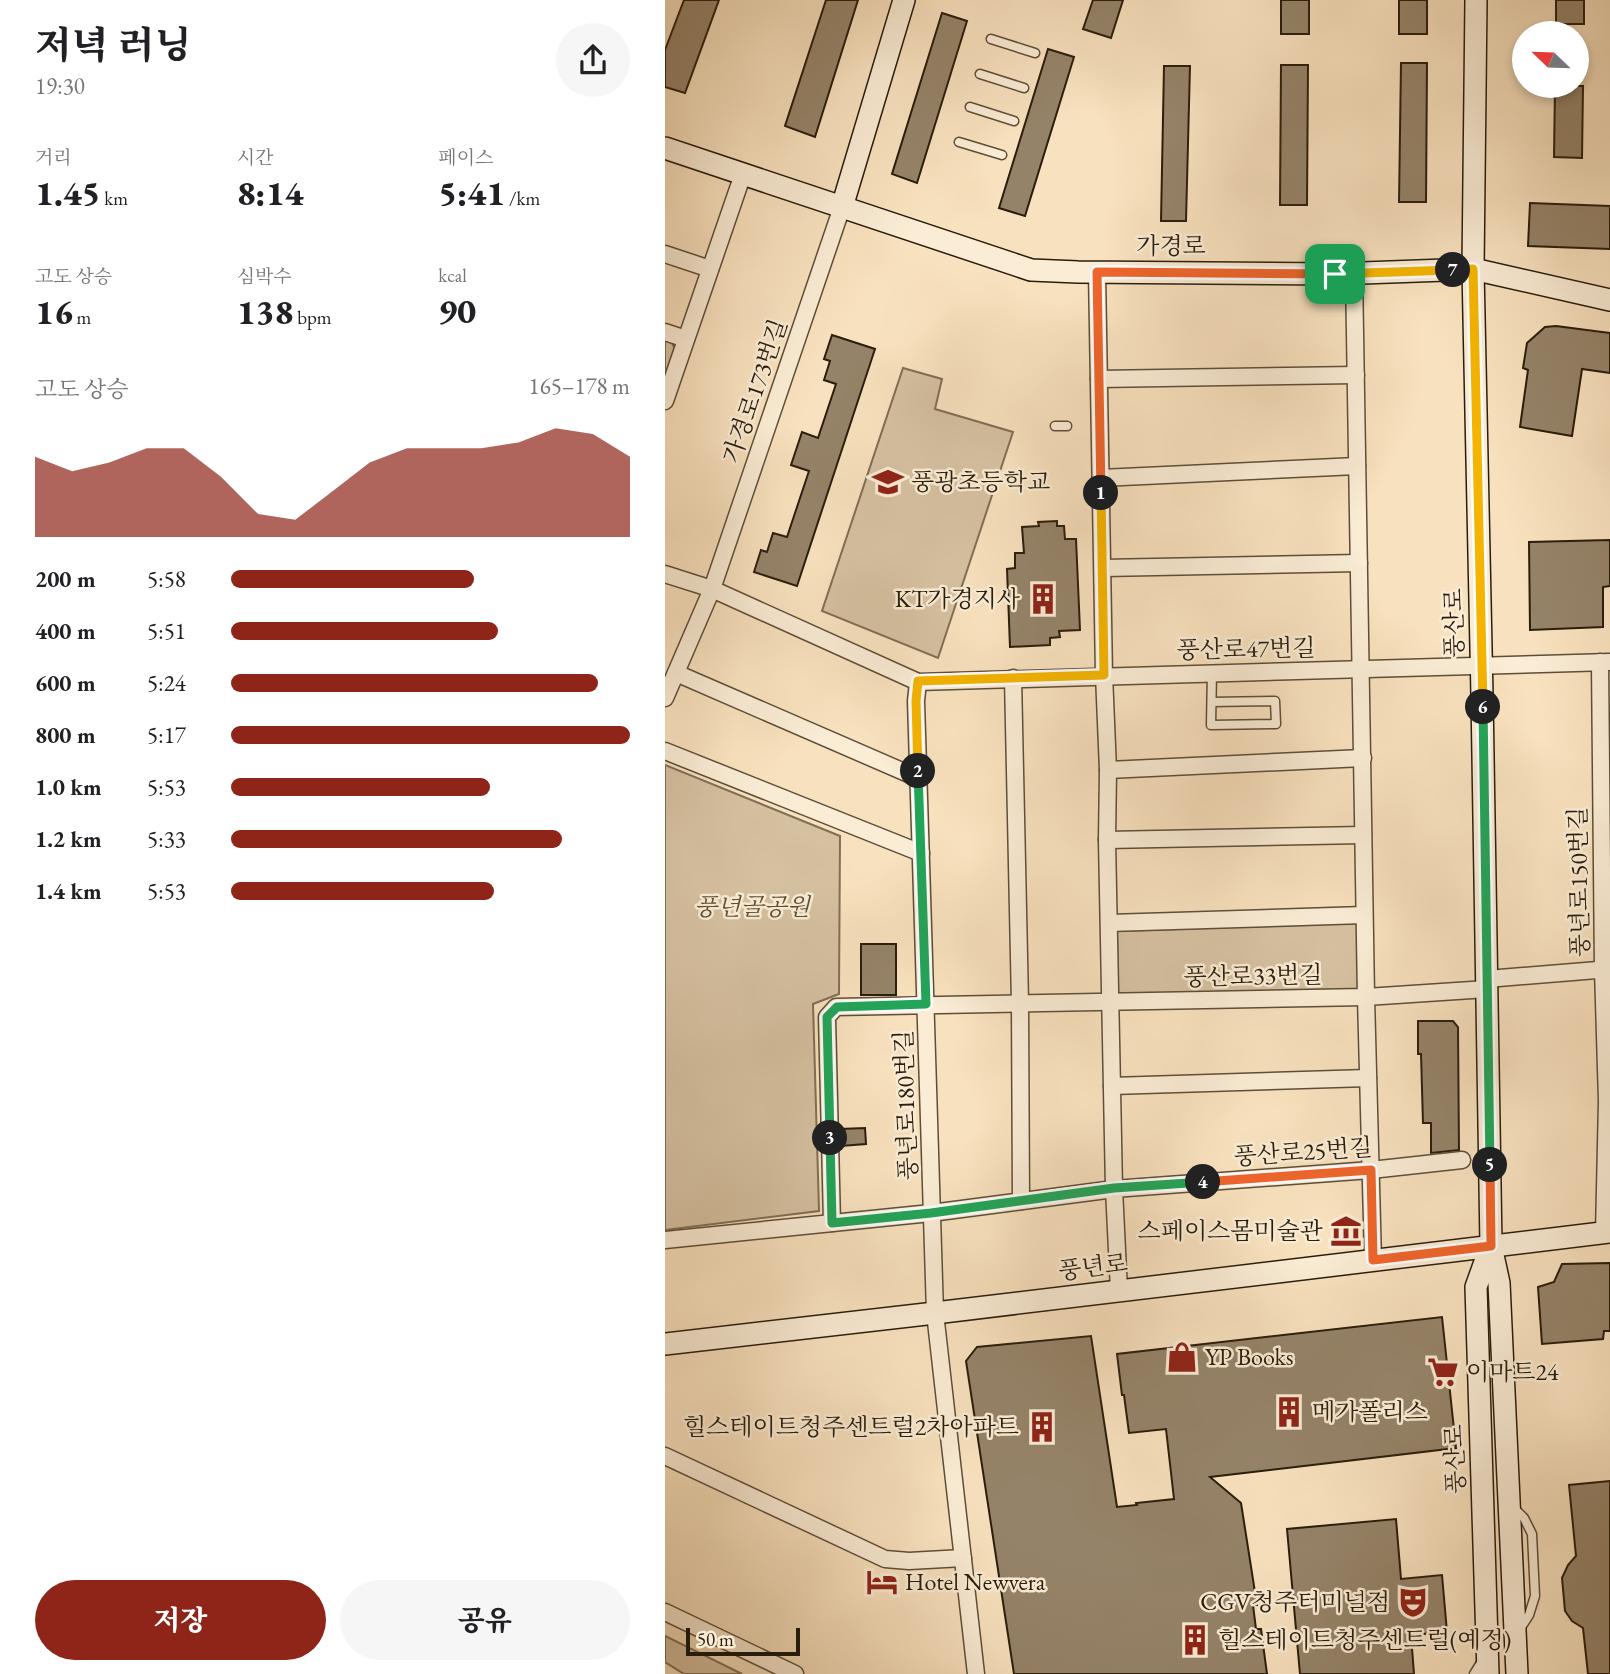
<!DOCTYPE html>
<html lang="ko">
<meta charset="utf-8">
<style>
:root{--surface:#fff;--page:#f6f6f6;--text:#202124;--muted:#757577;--accent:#8f2418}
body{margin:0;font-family:"EB Garamond","Noto Serif KR",serif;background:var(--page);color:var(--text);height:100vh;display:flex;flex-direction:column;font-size:26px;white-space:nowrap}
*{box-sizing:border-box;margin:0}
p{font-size:23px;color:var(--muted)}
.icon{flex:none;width:38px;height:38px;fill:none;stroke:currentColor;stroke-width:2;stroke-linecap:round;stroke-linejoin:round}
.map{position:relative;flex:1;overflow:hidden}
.details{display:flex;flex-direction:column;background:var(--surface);width:665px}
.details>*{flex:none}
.needle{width:46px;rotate:293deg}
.fabs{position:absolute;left:847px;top:21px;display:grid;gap:14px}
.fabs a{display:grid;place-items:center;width:77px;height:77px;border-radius:50%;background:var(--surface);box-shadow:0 4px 10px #0003;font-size:35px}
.scale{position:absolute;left:21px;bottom:18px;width:114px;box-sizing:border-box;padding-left:7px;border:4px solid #2a1d0c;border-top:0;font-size:19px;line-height:24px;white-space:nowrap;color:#2a1d0c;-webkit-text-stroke:5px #faecd5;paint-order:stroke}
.pin{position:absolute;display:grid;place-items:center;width:60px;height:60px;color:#fff;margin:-30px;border-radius:14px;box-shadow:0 4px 10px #0006}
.km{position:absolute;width:35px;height:35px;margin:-18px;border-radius:50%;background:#222;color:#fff;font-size:19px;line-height:35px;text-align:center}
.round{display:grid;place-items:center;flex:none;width:74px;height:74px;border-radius:37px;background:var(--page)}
.overview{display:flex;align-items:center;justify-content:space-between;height:119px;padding:0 35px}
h1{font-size:38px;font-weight:800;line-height:52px}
.metrics{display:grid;grid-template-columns:repeat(3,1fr);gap:10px;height:119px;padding:7px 35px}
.metrics div{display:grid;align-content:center}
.metrics b{font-size:35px;font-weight:800}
.metrics small{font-size:19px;font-weight:400}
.metrics p{font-size:19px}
.chart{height:196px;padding:14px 35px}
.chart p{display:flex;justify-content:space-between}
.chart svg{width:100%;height:126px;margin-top:7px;fill:var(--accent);opacity:.7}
.button{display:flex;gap:14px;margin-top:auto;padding:14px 35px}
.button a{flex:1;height:80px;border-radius:42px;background:var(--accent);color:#fff;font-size:28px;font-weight:800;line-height:80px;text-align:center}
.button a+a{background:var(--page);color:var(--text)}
ul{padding:0 35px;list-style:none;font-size:23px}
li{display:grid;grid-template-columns:112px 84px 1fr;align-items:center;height:52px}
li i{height:18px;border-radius:9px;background:var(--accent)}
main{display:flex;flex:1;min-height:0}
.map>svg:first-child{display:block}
</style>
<main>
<section class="details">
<div class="overview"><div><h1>저녁 러닝</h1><p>19:30</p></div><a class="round"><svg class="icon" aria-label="share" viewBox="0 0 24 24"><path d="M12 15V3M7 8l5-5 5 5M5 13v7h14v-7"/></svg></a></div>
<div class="metrics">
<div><p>거리</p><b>1.45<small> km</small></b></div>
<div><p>시간</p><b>8:14</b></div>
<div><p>페이스</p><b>5:41<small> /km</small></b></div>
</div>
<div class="metrics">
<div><p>고도 상승</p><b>16<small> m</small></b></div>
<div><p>심박수</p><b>138<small> bpm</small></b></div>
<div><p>kcal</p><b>90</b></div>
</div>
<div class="chart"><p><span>고도 상승</span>165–178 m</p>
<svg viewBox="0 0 160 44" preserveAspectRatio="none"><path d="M0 44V16L10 21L20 18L30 13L40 13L50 23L60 36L70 38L80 28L90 18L100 13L110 13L120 13L130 11L140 6L150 8L160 16V44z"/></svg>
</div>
<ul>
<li><b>200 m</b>5:58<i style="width:61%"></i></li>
<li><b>400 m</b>5:51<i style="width:67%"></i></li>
<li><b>600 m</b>5:24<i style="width:92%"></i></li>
<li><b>800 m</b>5:17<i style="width:100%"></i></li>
<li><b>1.0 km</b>5:53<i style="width:65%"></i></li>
<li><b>1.2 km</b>5:33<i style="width:83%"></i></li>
<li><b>1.4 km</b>5:53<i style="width:66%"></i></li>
</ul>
<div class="button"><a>저장</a><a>공유</a></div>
</section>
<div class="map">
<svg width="945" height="1674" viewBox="0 0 945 1674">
<rect width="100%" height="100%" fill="#f8e1be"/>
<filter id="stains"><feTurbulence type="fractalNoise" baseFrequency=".00286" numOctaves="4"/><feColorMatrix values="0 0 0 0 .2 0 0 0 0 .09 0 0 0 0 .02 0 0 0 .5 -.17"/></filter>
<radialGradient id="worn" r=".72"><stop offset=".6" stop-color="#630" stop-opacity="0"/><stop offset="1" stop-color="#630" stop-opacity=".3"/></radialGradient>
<g fill="#d5c0a0" stroke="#806e56" stroke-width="2">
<polygon points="0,339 6,341 10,349 0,383"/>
<polygon points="238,368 277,379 270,409 348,432 273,658 157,611"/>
<polygon points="0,765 175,836 174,994 148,1004 154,1211 0,1230"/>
<polygon points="693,923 694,990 453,994 452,931"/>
<polygon points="0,1636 77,1674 19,1674 0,1662"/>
</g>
<g fill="#958369" stroke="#2a1d0c" stroke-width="2">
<polygon points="19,0 54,0 20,93 0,87 0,50"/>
<polygon points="161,0 193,0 150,137 120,126"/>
<polygon points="428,0 458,0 446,38 418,29"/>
<rect x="616" y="0" width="28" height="34"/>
<rect x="734" y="0" width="28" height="34"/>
<rect x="891" y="0" width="28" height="24"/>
<polygon points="277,13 302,21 252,183 227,174"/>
<polygon points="383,49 409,57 360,216 334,208"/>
<polygon points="736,63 762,63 761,202 734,202"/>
<polygon points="616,65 643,65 642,205 615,205"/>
<polygon points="499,66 525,66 521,221 496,221"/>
<polygon points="890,86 918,86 917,158 889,157"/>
<polygon points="865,203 945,206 945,249 863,246"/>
<polygon points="891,326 945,333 945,373 917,369 907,436 855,427 863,370 858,368 862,343 880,327"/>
<polygon points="167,335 210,349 132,586 89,572 96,550 102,552 108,533 122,537 144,471 126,465 137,432 153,438 171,384 159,380 165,361 159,359"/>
<polygon points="392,521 392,526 399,526 400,539 411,539 415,630 394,631 395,637 385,638 385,645 345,647 342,569 350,568 350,553 359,553 357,527 374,526 373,522"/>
<polygon points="945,540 945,586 938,587 938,627 865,630 864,542"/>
<rect x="196" y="944" width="35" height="51"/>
<polygon points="753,1021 788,1021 793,1027 794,1150 766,1153 766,1123 758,1123 756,1054 753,1054"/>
<polygon points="200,1128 201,1144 176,1146 175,1129"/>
<polygon points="945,1263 945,1331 939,1331 938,1339 877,1344 873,1287 889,1282 897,1264"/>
<polygon points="777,1317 791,1448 545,1477 576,1503 592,1605 588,1605 591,1629 596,1629 602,1674 349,1674 301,1361 312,1347 426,1336 452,1507 472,1505 471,1503 509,1499 501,1429 464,1433 459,1395 457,1395 452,1354"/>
<polygon points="945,1481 945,1674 923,1674 918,1628 907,1621 900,1611 897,1578 903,1565 911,1556 904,1485"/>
<polygon points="731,1519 736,1579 777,1575 782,1632 746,1635 749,1674 635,1674 622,1529"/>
</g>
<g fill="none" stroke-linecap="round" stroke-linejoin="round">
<defs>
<g id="lane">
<polyline points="326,39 370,53"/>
<polyline points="315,74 359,88"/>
<polyline points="305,107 349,121"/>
<polyline points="294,142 337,155"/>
<polyline points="390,426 402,426"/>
<polyline points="547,672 546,725 611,724 610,701 547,702"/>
<polyline points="849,1508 859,1518 867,1534 870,1596 864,1615 855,1629"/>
<polyline points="809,1674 817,1661"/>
</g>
<g id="street">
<polyline points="0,254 45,269"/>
<polyline points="432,272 439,675 443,770 442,840 449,1189 454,1291"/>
<polyline points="689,273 701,997 708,1260"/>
<polyline points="0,332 21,339"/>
<polyline points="434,379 691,375"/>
<polyline points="0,401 78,174"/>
<polyline points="436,478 692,466"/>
<polyline points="438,568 694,563"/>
<polyline points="0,574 47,589 253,682 945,662"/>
<polyline points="935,662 938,970 942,1101 939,1233"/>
<polyline points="11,673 253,778"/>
<polyline points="348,678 355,1003 356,1201"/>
<polyline points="253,682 251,701 270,1313 311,1674"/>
<polyline points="0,698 47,589 177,207"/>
<polyline points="0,751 256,853"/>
<polyline points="443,770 698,758"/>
<polyline points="442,840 698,835"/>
<polyline points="444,923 699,915"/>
<polyline points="822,979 945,969"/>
<polyline points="447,1086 703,1078"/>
<polyline points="167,1223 162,1017 171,1007 701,997 822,989"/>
<polyline points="0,1240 266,1213 449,1189 706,1170 797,1160"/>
<polyline points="0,1456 220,1559 244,1561 298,1558"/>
<polyline points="0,1612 130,1674"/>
</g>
<g id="secondary">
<polyline points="811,0 808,269 817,696 826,1246 834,1283 852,1674"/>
<polyline points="0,148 366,270 413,272 670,274 808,269 945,300"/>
<polyline points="177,207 239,0"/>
<polyline points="0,1344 270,1313 945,1232"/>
<polyline points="823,1674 811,1287 825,1248"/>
</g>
</defs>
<use href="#lane" stroke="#5e4e38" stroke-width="11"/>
<use href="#street" stroke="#5e4e38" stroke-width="19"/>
<use href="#secondary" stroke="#2a1d0c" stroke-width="24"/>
<use href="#lane" stroke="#faecd5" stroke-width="8"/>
<use href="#street" stroke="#faecd5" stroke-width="16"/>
<use href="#secondary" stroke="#faecd5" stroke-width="21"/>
</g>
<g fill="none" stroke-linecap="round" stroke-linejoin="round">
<defs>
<polyline id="split-1" points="436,493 432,272 670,274"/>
<polyline id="split-2" points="253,771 251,701 253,681 439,675 436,493"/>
<polyline id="split-3" points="165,1138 162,1017 172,1007 261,1004 253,771"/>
<polyline id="split-4" points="165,1138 167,1223 266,1213 449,1188 538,1182"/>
<polyline id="split-5" points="538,1182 706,1170 708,1260 826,1246 825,1165"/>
<polyline id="split-6" points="818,707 825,1165"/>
<polyline id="split-7" points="788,270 808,269 818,707"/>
<polyline id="split-8" points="670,274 788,270"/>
</defs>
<use href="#split-1" stroke="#fff" stroke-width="14"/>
<use href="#split-2" stroke="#fff" stroke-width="14"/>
<use href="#split-3" stroke="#fff" stroke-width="14"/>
<use href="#split-4" stroke="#fff" stroke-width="14"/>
<use href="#split-5" stroke="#fff" stroke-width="14"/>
<use href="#split-6" stroke="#fff" stroke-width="14"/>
<use href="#split-7" stroke="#fff" stroke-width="14"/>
<use href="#split-8" stroke="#fff" stroke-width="14"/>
<use href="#split-1" stroke="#f0652b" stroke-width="9"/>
<use href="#split-2" stroke="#f5b400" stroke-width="9"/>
<use href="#split-3" stroke="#22a559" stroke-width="9"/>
<use href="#split-4" stroke="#22a559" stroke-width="9"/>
<use href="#split-5" stroke="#f0652b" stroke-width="9"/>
<use href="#split-6" stroke="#22a559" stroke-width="9"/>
<use href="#split-7" stroke="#f5b400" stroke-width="9"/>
<use href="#split-8" stroke="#f5b400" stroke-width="9"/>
</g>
<defs>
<symbol id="school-bare" viewBox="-9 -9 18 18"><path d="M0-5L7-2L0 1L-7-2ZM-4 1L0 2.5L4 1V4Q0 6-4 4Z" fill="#8f2418" stroke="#faecd5" stroke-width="2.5" paint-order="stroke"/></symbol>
<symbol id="building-bare" viewBox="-9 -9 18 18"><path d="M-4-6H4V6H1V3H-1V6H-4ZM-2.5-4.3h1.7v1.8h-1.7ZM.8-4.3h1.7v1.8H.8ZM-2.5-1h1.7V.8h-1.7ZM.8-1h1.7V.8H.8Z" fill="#8f2418" stroke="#faecd5" stroke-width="2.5" paint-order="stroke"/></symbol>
<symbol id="museum-bare" viewBox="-9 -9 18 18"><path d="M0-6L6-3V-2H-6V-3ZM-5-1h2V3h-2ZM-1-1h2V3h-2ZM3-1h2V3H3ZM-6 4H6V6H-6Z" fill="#8f2418" stroke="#faecd5" stroke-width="2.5" paint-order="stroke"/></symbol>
<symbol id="shop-bare" viewBox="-9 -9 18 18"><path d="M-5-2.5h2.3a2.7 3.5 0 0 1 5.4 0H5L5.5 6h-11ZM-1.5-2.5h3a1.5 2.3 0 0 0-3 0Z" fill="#8f2418" stroke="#faecd5" stroke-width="2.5" paint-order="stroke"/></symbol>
<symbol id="supermarket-bare" viewBox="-9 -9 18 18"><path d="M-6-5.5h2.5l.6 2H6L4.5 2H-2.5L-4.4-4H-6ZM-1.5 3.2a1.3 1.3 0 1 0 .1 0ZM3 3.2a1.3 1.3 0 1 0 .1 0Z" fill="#8f2418" stroke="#faecd5" stroke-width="2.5" paint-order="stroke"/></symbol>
<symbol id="hotel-bare" viewBox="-9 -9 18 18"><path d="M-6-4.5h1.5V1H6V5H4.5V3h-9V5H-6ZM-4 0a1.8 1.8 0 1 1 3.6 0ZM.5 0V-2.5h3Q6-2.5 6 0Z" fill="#8f2418" stroke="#faecd5" stroke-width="2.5" paint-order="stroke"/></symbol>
<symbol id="theatre-bare" viewBox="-9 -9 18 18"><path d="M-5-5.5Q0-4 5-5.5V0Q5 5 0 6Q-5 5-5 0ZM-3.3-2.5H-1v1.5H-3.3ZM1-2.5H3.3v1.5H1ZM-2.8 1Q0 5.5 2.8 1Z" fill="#8f2418" stroke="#faecd5" stroke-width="2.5" paint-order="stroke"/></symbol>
</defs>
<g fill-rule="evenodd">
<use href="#school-bare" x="201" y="460" width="44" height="44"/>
<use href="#building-bare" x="356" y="577" width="44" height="44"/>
<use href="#museum-bare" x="659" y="1209" width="44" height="44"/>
<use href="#shop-bare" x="495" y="1335" width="44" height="44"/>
<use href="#supermarket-bare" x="756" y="1350" width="44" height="44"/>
<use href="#building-bare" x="602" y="1390" width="44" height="44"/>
<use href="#building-bare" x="355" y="1405" width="44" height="44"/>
<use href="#hotel-bare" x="195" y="1560" width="44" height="44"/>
<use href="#theatre-bare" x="726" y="1580" width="44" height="44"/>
<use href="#building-bare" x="508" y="1618" width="44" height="44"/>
</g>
<g text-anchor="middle" stroke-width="5" stroke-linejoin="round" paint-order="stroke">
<g font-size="24" fill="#2a1d0c" stroke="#faecd5">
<text x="506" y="254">가경로</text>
<text transform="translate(90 391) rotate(-71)" y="8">가경로173번길</text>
<text transform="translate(789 623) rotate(-91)" y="8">풍산로</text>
<text transform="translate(581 649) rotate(-1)" y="8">풍산로47번길</text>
<text transform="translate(914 882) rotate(-91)" y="8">풍년로150번길</text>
<text transform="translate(588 976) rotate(-1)" y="8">풍산로33번길</text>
<text transform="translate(241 1105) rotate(-92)" y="8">풍년로180번길</text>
<text transform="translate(638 1152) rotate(-4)" y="8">풍산로25번길</text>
<text transform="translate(428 1267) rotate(-7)" y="8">풍년로</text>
<text transform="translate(790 1459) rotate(-92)" y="8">풍산로</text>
</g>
<g font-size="24" fill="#2a1d0c" stroke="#faecd5" text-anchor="start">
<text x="246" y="490">풍광초등학교</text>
<text x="355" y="607" text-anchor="end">KT가경지사</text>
<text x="658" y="1239" text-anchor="end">스페이스몸미술관</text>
<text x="540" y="1365">YP Books</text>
<text x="801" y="1380">이마트24</text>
<text x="647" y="1420">메가폴리스</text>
<text x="354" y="1435" text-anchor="end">힐스테이트청주센트럴2차아파트</text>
<text x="240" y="1590">Hotel Newvera</text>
<text x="725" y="1610" text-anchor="end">CGV청주터미널점</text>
<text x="553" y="1648">힐스테이트청주센트럴(예정)</text>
</g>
<g font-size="24" font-style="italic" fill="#5d4e38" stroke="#faecd5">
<text x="87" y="915">풍년골공원</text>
</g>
</g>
<rect width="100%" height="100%" filter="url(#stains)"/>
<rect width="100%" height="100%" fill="url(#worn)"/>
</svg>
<div class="fabs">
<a><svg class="needle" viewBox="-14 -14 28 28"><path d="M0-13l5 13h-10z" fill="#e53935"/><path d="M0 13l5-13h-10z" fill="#757577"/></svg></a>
</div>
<div class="scale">50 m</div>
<div class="pin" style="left:670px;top:274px;background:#1e9e55"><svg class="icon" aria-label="arrive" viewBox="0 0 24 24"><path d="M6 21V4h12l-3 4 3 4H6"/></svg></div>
<b class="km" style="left:436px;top:493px">1</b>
<b class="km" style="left:253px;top:771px">2</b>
<b class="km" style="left:165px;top:1138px">3</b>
<b class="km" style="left:538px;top:1182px">4</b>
<b class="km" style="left:825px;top:1165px">5</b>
<b class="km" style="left:818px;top:707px">6</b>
<b class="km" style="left:788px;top:270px">7</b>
</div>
</main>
